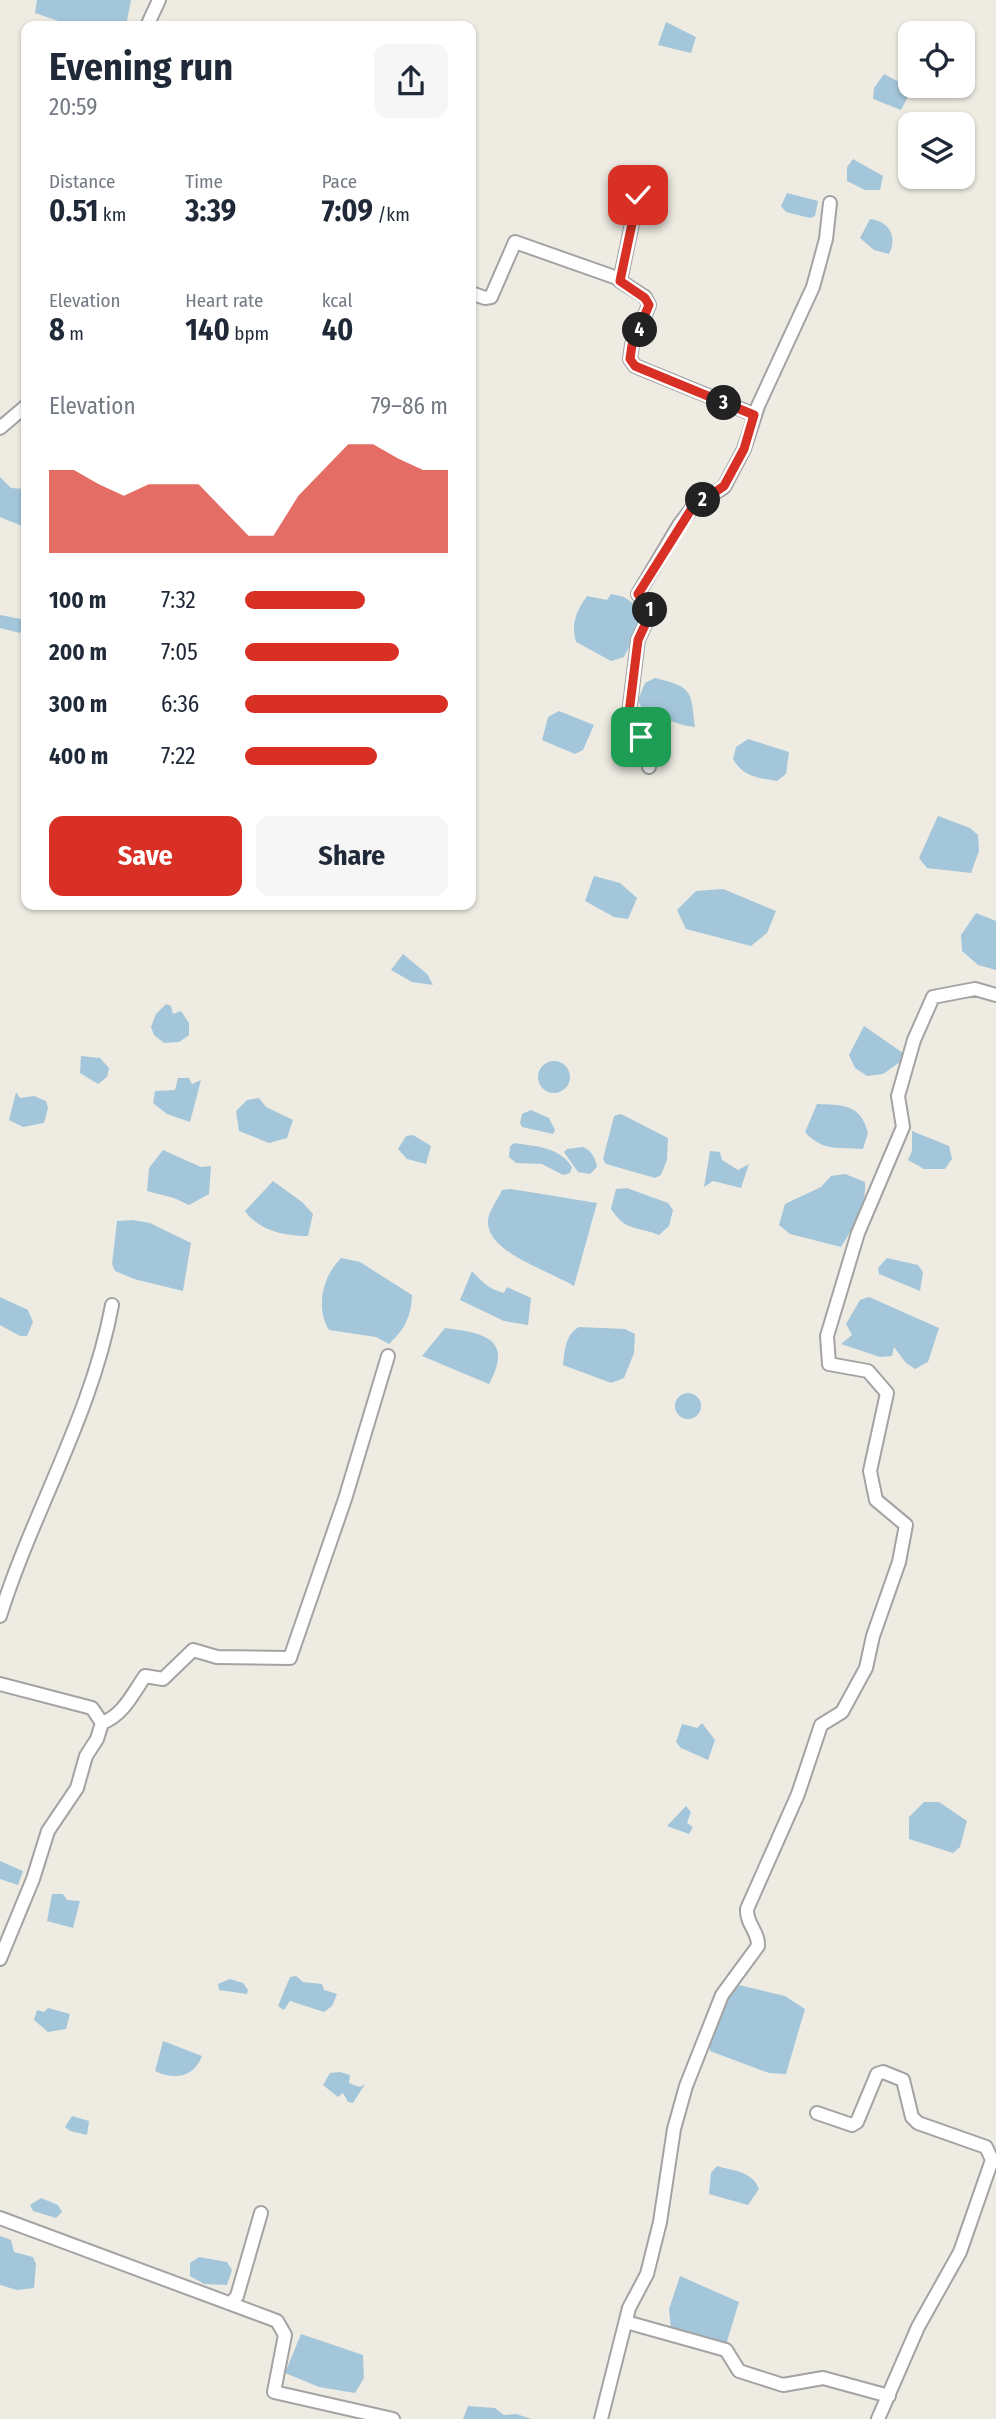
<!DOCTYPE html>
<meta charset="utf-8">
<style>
:root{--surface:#fff;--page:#f6f6f7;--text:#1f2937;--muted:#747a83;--accent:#d93025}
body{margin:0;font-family:"Fira Sans Condensed",sans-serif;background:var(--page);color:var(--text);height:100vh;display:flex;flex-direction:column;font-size:26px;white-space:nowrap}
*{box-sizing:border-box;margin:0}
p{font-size:23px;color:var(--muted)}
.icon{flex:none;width:38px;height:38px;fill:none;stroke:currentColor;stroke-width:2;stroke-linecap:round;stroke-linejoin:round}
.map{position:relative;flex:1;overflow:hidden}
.details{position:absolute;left:21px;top:21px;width:455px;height:889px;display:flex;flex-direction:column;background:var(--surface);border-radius:14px;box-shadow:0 2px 5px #0004}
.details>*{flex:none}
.fabs{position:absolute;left:898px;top:21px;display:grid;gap:14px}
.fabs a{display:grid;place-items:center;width:77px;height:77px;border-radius:14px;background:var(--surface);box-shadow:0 2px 5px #0004;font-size:35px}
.pin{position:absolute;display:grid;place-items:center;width:60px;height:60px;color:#fff;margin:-30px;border-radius:14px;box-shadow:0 4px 10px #0006}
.km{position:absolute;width:35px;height:35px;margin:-18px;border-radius:50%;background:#222;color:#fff;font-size:19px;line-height:35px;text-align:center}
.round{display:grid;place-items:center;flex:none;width:74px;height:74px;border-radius:14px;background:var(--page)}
.overview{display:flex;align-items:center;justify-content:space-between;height:119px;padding:0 28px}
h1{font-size:38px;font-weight:700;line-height:52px}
.figures{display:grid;grid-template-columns:repeat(3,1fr);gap:10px;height:119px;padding:7px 28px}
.figures div{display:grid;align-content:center}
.figures b{font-size:30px;font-weight:700}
.figures small{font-size:19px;font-weight:400}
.figures p{font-size:19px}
.chart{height:196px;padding:14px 28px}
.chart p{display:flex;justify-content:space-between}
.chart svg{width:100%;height:126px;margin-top:7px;fill:var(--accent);opacity:.7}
.action{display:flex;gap:14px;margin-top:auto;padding:14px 28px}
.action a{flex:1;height:80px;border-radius:14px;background:var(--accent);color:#fff;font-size:28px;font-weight:700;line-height:80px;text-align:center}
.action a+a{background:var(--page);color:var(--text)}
ul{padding:0 28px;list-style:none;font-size:23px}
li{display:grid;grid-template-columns:112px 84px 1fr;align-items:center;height:52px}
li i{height:18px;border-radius:9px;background:var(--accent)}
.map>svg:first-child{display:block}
</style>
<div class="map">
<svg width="996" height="2419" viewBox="0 0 996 2419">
<rect width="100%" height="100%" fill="#eeece2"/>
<g fill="#a4c6da">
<polygon points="37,0 131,0 126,26 73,26 35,13"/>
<polygon points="666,22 696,37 691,53 658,45"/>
<polygon points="884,74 912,89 901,110 873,99 874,88"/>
<polygon points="853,159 883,176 880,190 865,190 847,181 847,167"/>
<polygon points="787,193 818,201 815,216 810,218 786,212 781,206"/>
<path d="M870,219C889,221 898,237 889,254L874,250L860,238Z"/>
<polygon points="0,477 11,488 26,489 26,519 22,526 0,517"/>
<path d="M611,594L624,597L642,609L643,619L624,657L611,661L576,642C571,623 576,612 587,596L607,600Z"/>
<polygon points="0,615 21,619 24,626 20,633 0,628"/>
<path d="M655,678C693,687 691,691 695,727C677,726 665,715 645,716L638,700L645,683Z"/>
<polygon points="559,711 594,725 583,750 575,754 542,740 548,717"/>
<path d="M748,739L789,752L786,774L777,781C759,778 743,777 733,759L736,747Z"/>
<polygon points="938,816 970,828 978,835 979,851 971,873 927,868 919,858"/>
<polygon points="594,876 620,883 637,898 628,919 614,917 585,901"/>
<polygon points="723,889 776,911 767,933 751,946 686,929 677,910 696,891"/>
<polygon points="976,913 996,921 996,970 978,965 962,951 961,935"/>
<polygon points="403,954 427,974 433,985 412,982 391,970"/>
<polygon points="166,1004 171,1006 173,1014 181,1011 189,1023 189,1035 179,1042 164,1043 154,1035 151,1027 156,1014"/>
<polygon points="864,1026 903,1053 900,1062 883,1074 867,1076 855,1068 849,1055"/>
<polygon points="81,1056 100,1058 109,1068 107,1077 98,1084 80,1073"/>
<circle cx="554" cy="1077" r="16"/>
<polygon points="178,1078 189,1078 192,1084 201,1080 190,1122 167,1114 153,1103 155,1091 175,1090"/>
<polygon points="16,1092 20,1098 34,1096 46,1101 48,1108 44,1123 23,1127 9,1120"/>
<polygon points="259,1098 266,1107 293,1120 287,1138 269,1143 239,1131 236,1111 247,1100"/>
<path d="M817,1104C843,1105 861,1104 868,1133L863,1149C839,1147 823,1152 805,1132Z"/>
<polygon points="531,1110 549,1118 555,1130 553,1134 522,1127 520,1123 522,1114"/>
<polygon points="621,1114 668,1138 667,1160 661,1175 655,1178 606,1164 603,1159 614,1116"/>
<polygon points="912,1131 949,1146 952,1159 945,1169 924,1169 908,1160 912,1151"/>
<polygon points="413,1135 431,1146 426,1164 407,1159 398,1149 406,1136"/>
<path d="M515,1143C537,1147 558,1146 572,1167L570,1173L563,1175L542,1164L516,1163L509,1157L510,1146Z"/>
<path d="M583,1147C591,1150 596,1159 597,1167L590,1174L578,1172L564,1152L567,1149Z"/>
<polygon points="163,1150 201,1167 211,1166 209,1194 189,1205 174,1198 147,1191 149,1168"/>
<polygon points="710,1151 720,1152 722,1160 738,1170 749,1164 741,1188 713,1181 704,1187"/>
<path d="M845,1174L865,1182C867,1205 853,1228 841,1247L790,1234L779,1225L785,1204L821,1187L831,1176Z"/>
<path d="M273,1181L302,1202L313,1214L308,1236C285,1236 259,1231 245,1211Z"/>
<path d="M627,1188L668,1203L673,1210L669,1226L659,1235C637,1226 626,1232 611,1209L616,1189Z"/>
<path d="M511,1189L597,1203L574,1286C550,1271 485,1252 488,1220C489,1211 498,1199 502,1190Z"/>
<polygon points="133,1220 150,1223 191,1243 183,1291 134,1279 115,1271 112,1264 117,1221"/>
<path d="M341,1258L360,1262L412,1295C411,1317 405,1329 389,1344L376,1337L329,1330C315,1307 323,1276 341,1258Z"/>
<polygon points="887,1258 918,1265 923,1272 920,1291 879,1274 878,1268"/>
<path d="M472,1271C482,1282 489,1289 504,1293L507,1287L531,1298L528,1325L504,1321L460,1300Z"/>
<polygon points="0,1297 28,1310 33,1322 27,1336 20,1336 0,1325"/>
<polygon points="869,1297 939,1328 928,1362 915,1369 906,1363 894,1347 892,1356 880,1357 841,1344 852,1335 846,1324 860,1300"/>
<path d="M579,1327L625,1329L635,1334L634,1353L624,1378L611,1383L563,1365C565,1350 565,1335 579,1327Z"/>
<path d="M445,1328C483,1333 514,1338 489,1384L422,1356Z"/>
<circle cx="688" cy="1406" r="13"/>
<polygon points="702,1723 715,1740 708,1760 681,1748 676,1742 682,1724 697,1728"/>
<polygon points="924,1802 939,1802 967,1821 960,1847 953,1853 909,1839 909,1817"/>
<polygon points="686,1806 691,1812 687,1823 693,1827 689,1834 667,1826"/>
<polygon points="0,1861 23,1871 18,1885 0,1879"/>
<polygon points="52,1894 63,1894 67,1900 80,1901 73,1928 47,1921"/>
<polygon points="296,1976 303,1982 322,1984 324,1990 337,1994 332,2006 324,2012 290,2001 284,2010 278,2006 290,1977"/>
<polygon points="230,1979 243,1983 248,1990 247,1994 219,1990 218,1984"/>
<path d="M739,1985L785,1996L805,2009L786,2074L769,2073L710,2051C709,2027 723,2003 739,1985Z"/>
<polygon points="48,2008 70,2014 66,2029 48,2032 34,2020 37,2010 44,2012"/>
<path d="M163,2041L202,2056C194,2078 173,2080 155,2071Z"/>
<polygon points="340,2072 350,2075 349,2083 360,2087 365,2084 353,2103 348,2102 343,2093 338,2097 323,2085 330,2073"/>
<polygon points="72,2116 89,2121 87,2135 70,2131 65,2127"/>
<path d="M717,2166C734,2171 752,2171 759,2189L748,2205L709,2194L711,2173Z"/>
<polygon points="41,2198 58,2205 62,2212 56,2218 33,2211 30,2205"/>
<polygon points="0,2236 11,2240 14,2252 33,2257 36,2264 34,2288 17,2290 0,2285"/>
<polygon points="199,2257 227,2262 232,2270 227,2285 204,2284 190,2276 190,2263"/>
<polygon points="680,2276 739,2302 725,2348 671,2329 669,2309"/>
<polygon points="301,2334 363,2355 364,2378 355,2393 319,2387 285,2373"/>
<polygon points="468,2406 495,2408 504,2415 516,2414 532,2419 463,2419"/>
</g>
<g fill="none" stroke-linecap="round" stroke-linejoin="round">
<defs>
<g id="minor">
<polyline points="147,26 159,0"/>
<polyline points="654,182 647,193 638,195 620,281 645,297 649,305 632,345 630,359 635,366 755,415"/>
<polyline points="471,293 485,298 491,297 515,242 620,279"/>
<polyline points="0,428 26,406"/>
<polyline points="649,767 641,737 628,721 638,640 651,612 638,594 679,525 692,508 724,487 744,449 758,406 813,287 826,239 830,203"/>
<path d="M0,1616C33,1511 92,1414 112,1305"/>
<polyline points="0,1684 92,1708 102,1723 97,1739 86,1756 77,1788 48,1831 33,1879 0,1959"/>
<path d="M102,1723C123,1715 132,1695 145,1676L163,1679L193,1650L217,1657L290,1658L345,1499L388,1356"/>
<polyline points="817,2113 852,2125 857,2122 877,2074 883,2072 903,2080 912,2117 918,2123 986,2147 992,2160 960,2252 918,2327 878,2419"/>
<polyline points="0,2218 277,2321 285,2335 274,2392 393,2419"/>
<polyline points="232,2302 237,2296 261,2213"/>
<polyline points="626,2322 726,2350 739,2371 783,2385 823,2378 889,2396"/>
<path d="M601,2419L629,2308L647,2274L660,2222L674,2129L686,2086L722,1995L758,1946C759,1932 746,1924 747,1909L798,1794L821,1725L842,1712L866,1668L873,1636L899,1562L906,1525L876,1500L870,1471L887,1393L868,1371L829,1364L827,1336L858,1233L903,1127L898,1096L914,1040L933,997L975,989L996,995"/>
</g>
</defs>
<use href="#minor" stroke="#a3a3a3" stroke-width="16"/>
<use href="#minor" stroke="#fff" stroke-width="12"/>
</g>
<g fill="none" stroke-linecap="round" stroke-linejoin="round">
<defs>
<polyline id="route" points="638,195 620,281 645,298 649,305 632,345 630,359 635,366 754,415 744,449 724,486 692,508 638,594 651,612 638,640 628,721 641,737"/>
</defs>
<use href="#route" stroke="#fff" stroke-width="14"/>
<use href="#route" stroke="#d93025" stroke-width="9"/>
</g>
</svg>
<div class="fabs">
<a><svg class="icon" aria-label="locate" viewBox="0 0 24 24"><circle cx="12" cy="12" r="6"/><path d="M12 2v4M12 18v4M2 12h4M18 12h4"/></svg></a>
<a><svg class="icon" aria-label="layers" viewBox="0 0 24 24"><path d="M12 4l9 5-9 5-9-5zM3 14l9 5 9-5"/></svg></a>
</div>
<div class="pin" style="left:641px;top:737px;background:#1e9e55"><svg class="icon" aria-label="arrive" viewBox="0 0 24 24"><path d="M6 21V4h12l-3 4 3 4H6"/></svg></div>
<div class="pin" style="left:638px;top:195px;background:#d93025"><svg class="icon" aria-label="check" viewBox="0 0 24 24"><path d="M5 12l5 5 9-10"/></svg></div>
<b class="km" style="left:650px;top:610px">1</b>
<b class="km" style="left:703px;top:500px">2</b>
<b class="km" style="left:724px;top:403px">3</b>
<b class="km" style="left:640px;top:330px">4</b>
<section class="details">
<div class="overview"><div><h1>Evening run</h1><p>20:59</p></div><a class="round"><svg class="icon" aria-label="share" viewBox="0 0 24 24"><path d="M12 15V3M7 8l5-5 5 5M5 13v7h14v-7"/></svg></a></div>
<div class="figures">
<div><p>Distance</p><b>0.51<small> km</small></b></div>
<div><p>Time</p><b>3:39</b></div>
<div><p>Pace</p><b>7:09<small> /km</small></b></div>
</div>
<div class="figures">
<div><p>Elevation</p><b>8<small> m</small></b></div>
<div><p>Heart rate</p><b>140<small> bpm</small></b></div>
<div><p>kcal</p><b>40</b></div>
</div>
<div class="chart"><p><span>Elevation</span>79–86 m</p>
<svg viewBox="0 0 160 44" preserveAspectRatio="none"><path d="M0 44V15L10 15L20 20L30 24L40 20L50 20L60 20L70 29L80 38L90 38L100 24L110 15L120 6L130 6L140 11L150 15L160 15V44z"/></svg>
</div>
<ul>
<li><b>100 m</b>7:32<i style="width:59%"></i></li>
<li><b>200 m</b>7:05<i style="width:76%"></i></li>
<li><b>300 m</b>6:36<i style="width:100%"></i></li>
<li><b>400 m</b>7:22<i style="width:65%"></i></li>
</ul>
<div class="action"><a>Save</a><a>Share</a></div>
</section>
</div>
